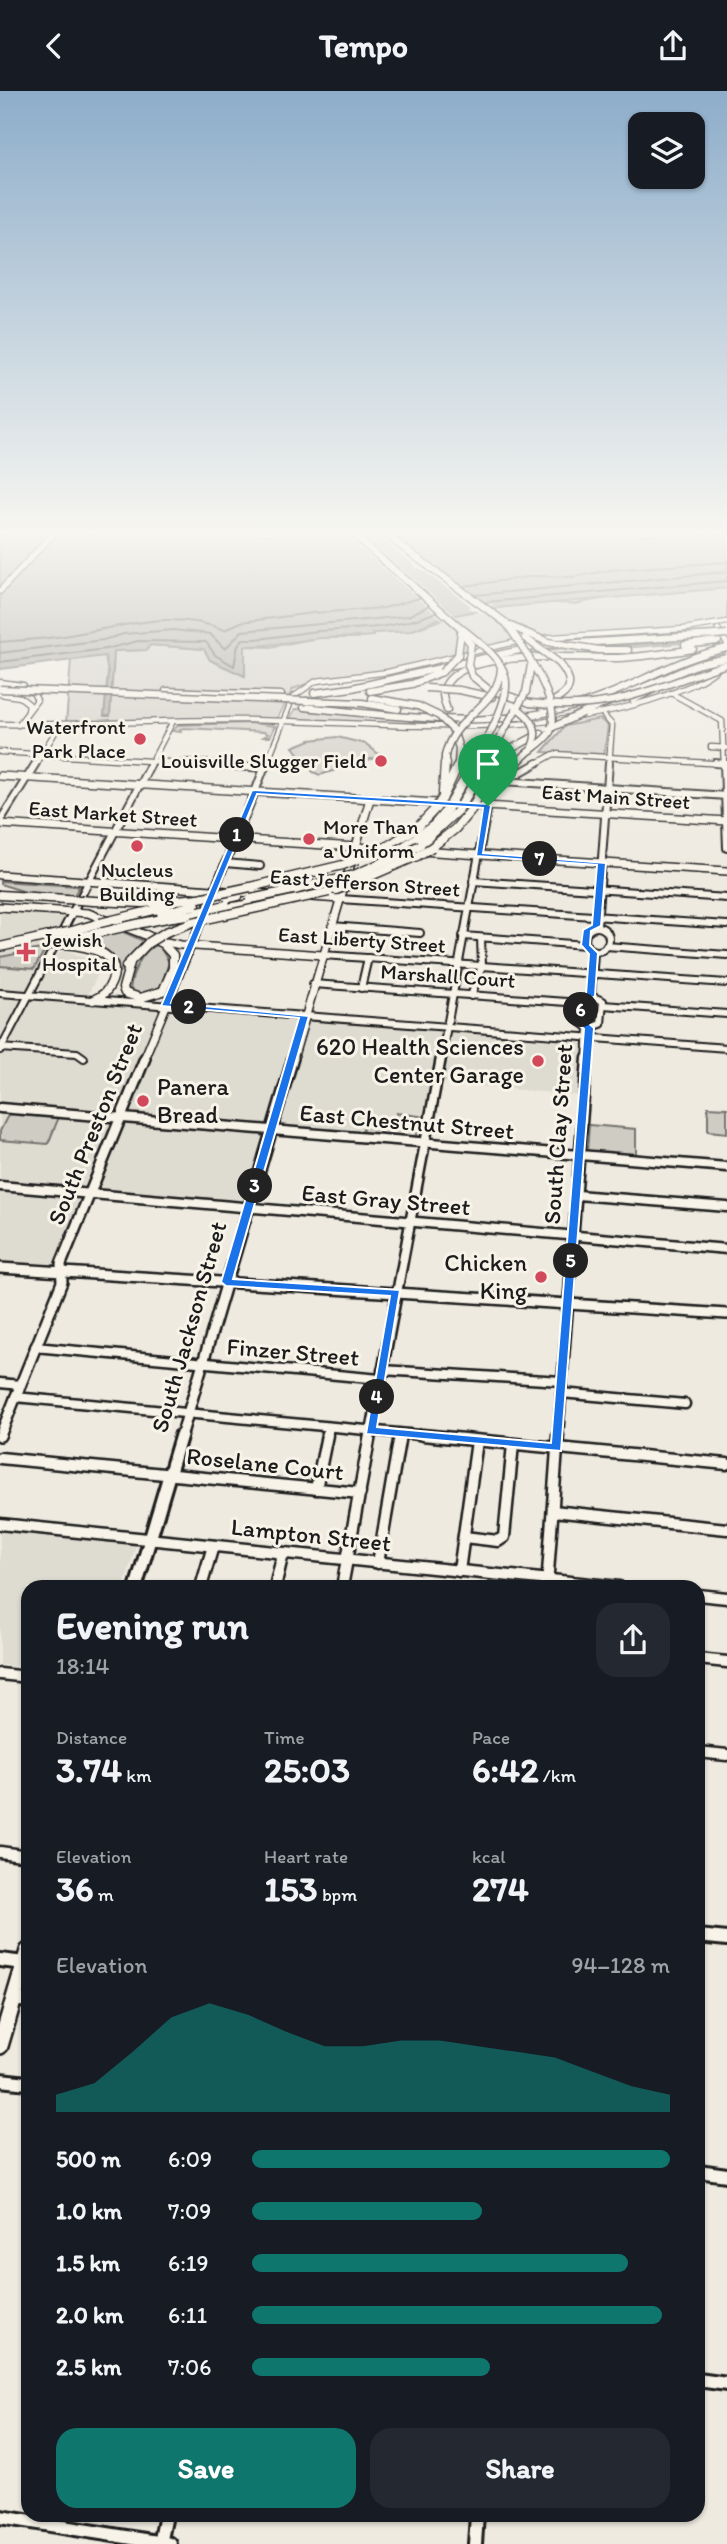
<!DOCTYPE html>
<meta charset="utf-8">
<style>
:root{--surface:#171b24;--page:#242831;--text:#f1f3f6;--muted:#9ea1a6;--accent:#0f766e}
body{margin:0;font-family:Itim,sans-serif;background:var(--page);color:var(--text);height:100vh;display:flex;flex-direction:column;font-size:26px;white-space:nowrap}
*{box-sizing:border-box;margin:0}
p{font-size:23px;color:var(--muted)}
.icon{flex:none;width:38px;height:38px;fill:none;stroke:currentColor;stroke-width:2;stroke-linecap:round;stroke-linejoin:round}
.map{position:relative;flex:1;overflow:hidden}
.details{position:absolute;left:21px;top:1489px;width:684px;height:942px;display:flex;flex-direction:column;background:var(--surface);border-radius:21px;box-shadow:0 2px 5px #0004}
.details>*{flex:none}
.fabs{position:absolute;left:628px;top:21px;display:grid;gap:14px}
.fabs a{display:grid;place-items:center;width:77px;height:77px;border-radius:14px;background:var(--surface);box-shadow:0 2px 5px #0004;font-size:35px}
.pin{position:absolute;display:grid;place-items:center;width:60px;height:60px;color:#fff;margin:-72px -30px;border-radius:50% 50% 50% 0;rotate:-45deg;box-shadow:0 0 7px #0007}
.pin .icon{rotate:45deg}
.km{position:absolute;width:35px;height:35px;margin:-18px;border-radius:50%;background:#222;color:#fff;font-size:19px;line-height:35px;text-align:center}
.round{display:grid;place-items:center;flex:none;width:74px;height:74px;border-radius:21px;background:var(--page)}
.head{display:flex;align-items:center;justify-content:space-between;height:119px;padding:0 35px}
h1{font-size:38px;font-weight:700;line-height:52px}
.stats{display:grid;grid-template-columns:repeat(3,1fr);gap:10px;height:119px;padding:7px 35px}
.stats div{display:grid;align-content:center}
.stats b{font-size:35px;font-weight:700}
.stats small{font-size:19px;font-weight:400}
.stats p{font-size:19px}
.chart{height:196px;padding:14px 35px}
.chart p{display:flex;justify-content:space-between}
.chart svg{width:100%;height:126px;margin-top:7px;fill:var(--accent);opacity:.7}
.action{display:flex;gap:14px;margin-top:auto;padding:14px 35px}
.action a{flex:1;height:80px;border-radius:21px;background:var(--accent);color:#fff;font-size:28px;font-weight:700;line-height:80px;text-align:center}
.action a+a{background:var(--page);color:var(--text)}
ul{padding:0 35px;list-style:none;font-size:23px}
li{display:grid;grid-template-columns:112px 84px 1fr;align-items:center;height:52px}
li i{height:18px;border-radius:9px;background:var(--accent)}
header{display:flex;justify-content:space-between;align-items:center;height:91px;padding:0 35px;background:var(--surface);font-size:32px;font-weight:700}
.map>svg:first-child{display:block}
</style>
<header><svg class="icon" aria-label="back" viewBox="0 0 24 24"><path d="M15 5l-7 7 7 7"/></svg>Tempo<svg class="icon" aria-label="share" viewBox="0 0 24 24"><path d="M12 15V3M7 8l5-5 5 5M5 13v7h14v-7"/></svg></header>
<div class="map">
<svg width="727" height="2453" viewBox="0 0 727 2453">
<rect width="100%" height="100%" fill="#eeeae0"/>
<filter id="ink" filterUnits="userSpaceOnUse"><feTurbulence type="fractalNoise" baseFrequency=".0143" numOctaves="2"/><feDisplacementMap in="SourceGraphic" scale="14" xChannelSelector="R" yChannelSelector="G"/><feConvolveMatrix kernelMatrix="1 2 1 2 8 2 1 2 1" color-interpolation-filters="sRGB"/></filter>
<g filter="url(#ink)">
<g fill="#dedbd1">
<polygon points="0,816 72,821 44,877 51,877 58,862 64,859 86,867 101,877 86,908 588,947 584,1005 435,991 424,1051 272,1039 250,1111 89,1103 62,1181 5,1178 0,1188"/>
<polygon points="0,1440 136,1454 124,1496 28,1496 28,1577 0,1574"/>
</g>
<g fill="#cfccc3" stroke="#767470" stroke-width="2">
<polygon points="727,497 727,530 684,538 531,546 378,581 322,587 293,598 276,629 66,633 71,569 105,564 113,581 114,560 147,559 149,554 204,558 210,569 244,585 244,555 270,556 318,547 358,547 372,542 410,540 458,523 538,511 575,513 611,506"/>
<polygon points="697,551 586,560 622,563 667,560 626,565 514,565 562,557"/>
<polygon points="295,618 433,628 432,632 410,631 410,634 289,629"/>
<polygon points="600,628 608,635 604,665 542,661 565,635"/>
<polygon points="252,632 275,635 270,646 263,646 268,643 264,641 184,637 180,638 181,641 173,640 178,634"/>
<polygon points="337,646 366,653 381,665 320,684 313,681 293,656 310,649"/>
<polygon points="0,790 77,795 79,796 73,806 32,803 0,793"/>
<polygon points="121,840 144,850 128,866 118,883 118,872 109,862 79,851"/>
<path d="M158,853L169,871L160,898L142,904L130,900C131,883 142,858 158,853Z"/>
<polygon points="46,857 34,878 0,875 0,866"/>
<polygon points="708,1016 727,1017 727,1042 708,1040"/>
<polygon points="9,1022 59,1026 48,1053 0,1049 0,1040"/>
<polygon points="396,1022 420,1025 416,1046 362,1041 365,1032 388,1039 403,1036 400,1029 405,1026 398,1027"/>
<polygon points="589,1034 636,1038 636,1064 587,1060"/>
</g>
<path fill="#a6a39d" stroke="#6f6d69" stroke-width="2" d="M0,444H727V497L483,518L438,528L410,540L372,542L373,545C356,547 339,546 322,547C296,549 272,556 245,555V585L210,569L204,558L150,554L147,559L114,560L110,625H104L108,582L105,565L0,578Z"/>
<g fill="#eeeae0">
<polygon points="345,444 361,444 374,454 457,526 444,530"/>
<polygon points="375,444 391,444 432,473 439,473 435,475 487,513 493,513 490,515 497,520 481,522 468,517 471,515 420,477 414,477 416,475"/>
</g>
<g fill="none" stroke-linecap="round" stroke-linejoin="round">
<g stroke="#535250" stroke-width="2">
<polyline points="464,495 535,485 574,486 611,479 727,471"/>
<polyline points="475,504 727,481"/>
<polyline points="486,511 727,490"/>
<path d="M0,551C25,549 51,548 75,543C127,535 173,518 224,539L241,531L313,522L384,517L419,507"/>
<polyline points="0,562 103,549 124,543 173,539 210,543 225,558 242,540 408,525 428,515"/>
<path d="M0,571L106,558L138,550L206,551L215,564L234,575L238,554L243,548C270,549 293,542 319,540C360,537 398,538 436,521"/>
</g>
<defs>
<g id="minor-far4">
<polyline points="718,538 727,553"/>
<polyline points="537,547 684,538 727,531"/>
<polyline points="671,602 722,630 724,674"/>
<polyline points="0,603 20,606 29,613 28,620"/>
<polyline points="604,625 612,634 609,674"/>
<path d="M0,633C83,635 166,628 249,629C384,631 516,650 648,610C675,601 703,593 723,573"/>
<polyline points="18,634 37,609 33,602 25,599"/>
<polyline points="711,656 727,657"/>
<polyline points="0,661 216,674"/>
<polyline points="35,674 59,635"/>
<polyline points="150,674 172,632"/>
<polyline points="266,674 293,606 316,590 388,581 524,549"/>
<polyline points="534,674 554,663 727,673"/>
</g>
<g id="minor-far3">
<polyline points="187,672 265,677"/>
<polyline points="715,672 727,673"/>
<polyline points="724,672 727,757"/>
<polyline points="503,690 727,705"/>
<polyline points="255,701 266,672"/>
<polyline points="0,730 36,672"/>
<polyline points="225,772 260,775"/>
<polyline points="473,790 727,807"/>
<polyline points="340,808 727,834"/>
<polyline points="332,835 420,842"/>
<polyline points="597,835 609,672"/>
<circle cx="597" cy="848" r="12"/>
<polyline points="463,845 586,854"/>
<polyline points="606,855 727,864"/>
<polyline points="323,864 727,892"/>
<polyline points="313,893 581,912"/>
<polyline points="361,897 368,867"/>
<polyline points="0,902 727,957"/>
<polyline points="471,905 482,875 481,847"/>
<polyline points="591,905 594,862"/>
<polyline points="603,914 727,923"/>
<polyline points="589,937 601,933 603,910 591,905"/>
<polyline points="589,937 580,930 582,909 591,905"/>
<polyline points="0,957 77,962 84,967"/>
<polyline points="0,959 151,672"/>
<polyline points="441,968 491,698 537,672"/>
<polyline points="587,968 589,937"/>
</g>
<g id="minor-far2">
<polyline points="0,1017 727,1076"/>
<polyline points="0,1095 727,1158"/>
<polyline points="577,1104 727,1116"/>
<polyline points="35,1256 380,1288"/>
<polyline points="382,1279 562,1290"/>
<polyline points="0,1292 20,1294"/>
<polyline points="561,1302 685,1313"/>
<polyline points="15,1306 441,1346"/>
<polyline points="327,1346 329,1336"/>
<polyline points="370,1346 441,967"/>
<polyline points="399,1346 400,1343"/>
<polyline points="558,1346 587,967"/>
</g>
<g id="minor-far1">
<polyline points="422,1344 727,1373"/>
<polyline points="0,1367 360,1402"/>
<polyline points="316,1398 327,1344"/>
<polyline points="553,1420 727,1438"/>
<polyline points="0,1433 619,1496"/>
<polyline points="464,1446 498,1450 504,1446 513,1353"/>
<polyline points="378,1472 400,1344"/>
<polyline points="459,1480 477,1350"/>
<polyline points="201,1496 213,1455"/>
<polyline points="275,1496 283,1462"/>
<polyline points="342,1496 370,1344"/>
<polyline points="547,1496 558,1344"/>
<polyline points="698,1504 727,1507"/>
<polyline points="698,1568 727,1571"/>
<polyline points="0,1583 28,1586"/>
<polyline points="698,1661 727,1664"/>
<polyline points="0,1761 28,1765"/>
</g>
<g id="minor">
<polyline points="698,1845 727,1848"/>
<polyline points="0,1869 24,1872"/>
<polyline points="14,1908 28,1910"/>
<polyline points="0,1989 28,1992"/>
<polyline points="698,2080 727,2084"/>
<polyline points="698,2289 727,2293"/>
<polyline points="0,2426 170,2453"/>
<polyline points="160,2453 166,2424"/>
<polyline points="475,2453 477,2424"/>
</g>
<polyline id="major-far4" points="0,500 52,444"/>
<g id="major-far3">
<polyline points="0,685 727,730"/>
<polyline points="0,733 387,758"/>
<polyline points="420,760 727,780"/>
<polyline points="0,784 340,808"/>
<polyline points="0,816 88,822 161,850 181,854 323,864"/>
<polyline points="144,968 255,701"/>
<polyline points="293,968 370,708"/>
</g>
<g id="major-far2">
<polyline points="0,1177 727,1223"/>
<polyline points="0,1345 62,1191 61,1173 145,967"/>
<polyline points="181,1346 293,967"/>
</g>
<polyline id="major-far1" points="136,1496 181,1344"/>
<polyline id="major" points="0,1955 28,1860"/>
<g id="highway-far1">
<polyline points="354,444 460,536 461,541"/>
<polyline points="386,444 506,532"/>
<polyline points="685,554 718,550"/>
<polyline points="599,559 628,559"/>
<polyline points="472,585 488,598 530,612"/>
<polyline points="0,592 23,595"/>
<polyline points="459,599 492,606"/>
<polyline points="166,600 281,604"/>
<polyline points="370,600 412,593 442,581"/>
<polyline points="314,602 352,597 542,554 715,544"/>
<polyline points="372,607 418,615"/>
<polyline points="633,609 652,599"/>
<polyline points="307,610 362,612 398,618"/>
<path d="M304,616C395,625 489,640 579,614C630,599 674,568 727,557"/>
<path d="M542,616C566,604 580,597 559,572"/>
<path d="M447,619C446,615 443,608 443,603C448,554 583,568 618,567C643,566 668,562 693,558"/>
<polyline points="583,622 696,574"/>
<polyline points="453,639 459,657 458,674"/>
<polyline points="474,672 487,648"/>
<polyline points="485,673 499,648"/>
<polyline points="445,674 445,665"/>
<polyline points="495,674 511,658 541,642"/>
<polyline points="515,674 526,663"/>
</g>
<g id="highway">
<polyline points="443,702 445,672"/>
<polyline points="483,707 517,672"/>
<polyline points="442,708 459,672"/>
<polyline points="391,753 418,736 436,717"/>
<polyline points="406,754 434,734 448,717"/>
<polyline points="420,754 459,718"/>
<polyline points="432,756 455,738 471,719"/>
<polyline points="354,784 402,763"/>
<polyline points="352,793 417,765"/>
<polyline points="250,796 343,774"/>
<polyline points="293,799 339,788"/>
<polyline points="0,804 66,808"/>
<polyline points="220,809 238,805"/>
<polyline points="93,810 143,812 199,807"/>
<polyline points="228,817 273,809"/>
<polyline points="161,822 196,814"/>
<polyline points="173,826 194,823"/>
<polyline points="121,827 166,816"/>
<polyline points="137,833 172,826"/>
<polyline points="68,841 100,832"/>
<polyline points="166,841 193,831"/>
<polyline points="65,849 115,838"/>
<path d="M64,853C85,855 123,860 112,890C108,900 103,905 93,909"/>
<polyline points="0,856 49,845"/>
<polyline points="130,872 123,897 125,902 140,907 163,900 173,877 173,864 163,853 146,844"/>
<polyline points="126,875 148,852"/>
</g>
</defs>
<use href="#minor-far4" stroke="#1c1c1c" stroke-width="7"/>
<use href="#minor-far3" stroke="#1c1c1c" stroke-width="10"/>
<use href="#minor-far2" stroke="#1c1c1c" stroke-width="13"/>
<use href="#minor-far1" stroke="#1c1c1c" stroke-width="15"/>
<use href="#minor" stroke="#1c1c1c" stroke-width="18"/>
<use href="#major-far4" stroke="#1c1c1c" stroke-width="8"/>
<use href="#major-far3" stroke="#1c1c1c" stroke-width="10"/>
<use href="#major-far2" stroke="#1c1c1c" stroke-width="14"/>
<use href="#major-far1" stroke="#1c1c1c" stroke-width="17"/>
<use href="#major" stroke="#1c1c1c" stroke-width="20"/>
<use href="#highway-far1" stroke="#1c1c1c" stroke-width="9"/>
<use href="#highway" stroke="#1c1c1c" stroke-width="11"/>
<use href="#minor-far4" stroke="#f7f3e8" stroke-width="4.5"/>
<use href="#minor-far3" stroke="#f7f3e8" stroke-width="6"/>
<use href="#minor-far2" stroke="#f7f3e8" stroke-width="8"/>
<use href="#minor-far1" stroke="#f7f3e8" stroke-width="10"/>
<use href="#minor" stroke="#f7f3e8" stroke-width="12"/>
<use href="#major-far4" stroke="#f7f3e8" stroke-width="5"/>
<use href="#major-far3" stroke="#f7f3e8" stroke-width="7"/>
<use href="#major-far2" stroke="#f7f3e8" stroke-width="9"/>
<use href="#major-far1" stroke="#f7f3e8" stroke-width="11"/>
<use href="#major" stroke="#f7f3e8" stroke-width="15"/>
<use href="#highway-far1" stroke="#f7f3e8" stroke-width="6"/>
<use href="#highway" stroke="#f7f3e8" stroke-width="8"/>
<defs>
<g id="highway-bridge-far1">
<path d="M506,532C521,553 564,614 550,641C546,649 533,657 526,663"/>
<polyline points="508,534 548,551 599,559"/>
<path d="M460,536C513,577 518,587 487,648"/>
<polyline points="463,543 471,553 468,574 472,585"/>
<polyline points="715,544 727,543"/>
<polyline points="525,547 559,572"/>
<polyline points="699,573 727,567"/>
<polyline points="442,581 458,564 461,541"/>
<polyline points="426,597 459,599"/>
<polyline points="0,598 307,610"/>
<path d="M530,612C613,622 651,597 727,573"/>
<polyline points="418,615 439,625 453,639"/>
<path d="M514,615C530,625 541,637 532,656"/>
<polyline points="549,638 583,622"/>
<polyline points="499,648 526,601 531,574"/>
<path d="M445,665C453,624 499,616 501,577"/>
</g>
<g id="highway-bridge">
<polyline points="436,717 442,708"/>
<polyline points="448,717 474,672"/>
<polyline points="459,718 485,673"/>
<polyline points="471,719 495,674"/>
<polyline points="374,762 391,753"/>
<polyline points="389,763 406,754"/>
<polyline points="402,763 420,754"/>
<polyline points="417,765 432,756"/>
<polyline points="343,774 358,768"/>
<polyline points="339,788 354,784"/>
<polyline points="336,799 352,793"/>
<polyline points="199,807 250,796"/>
<polyline points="66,808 93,810"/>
<polyline points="251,808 293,799"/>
<polyline points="199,820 226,814"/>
<polyline points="193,831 329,801"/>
<polyline points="100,832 121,827"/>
<polyline points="115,838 137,833"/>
<polyline points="49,845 68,841"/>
<polyline points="148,852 166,841"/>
<polyline points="47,854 64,853"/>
</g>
</defs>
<use href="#highway-bridge-far1" stroke="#1c1c1c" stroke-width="9" stroke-linecap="butt"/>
<use href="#highway-bridge" stroke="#1c1c1c" stroke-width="11" stroke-linecap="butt"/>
<use href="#highway-bridge-far1" stroke="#f7f3e8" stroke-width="6"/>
<use href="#highway-bridge" stroke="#f7f3e8" stroke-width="8"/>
</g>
</g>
<linearGradient id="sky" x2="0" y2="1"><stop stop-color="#8dadca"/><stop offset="0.56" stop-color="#f7f6f1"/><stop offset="1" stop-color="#f7f6f1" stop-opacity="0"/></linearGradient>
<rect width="727" height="787" fill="url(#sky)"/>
<path fill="#1a73e8" stroke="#fff" stroke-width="2" fill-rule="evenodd" d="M252,699L488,713L491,715L483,762L606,772L601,835L591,840L590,854L598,862L595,905L586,911L585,929L594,937L561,1360L366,1343L390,1205L226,1195L221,1191L299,927L161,915ZM257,703L483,717L476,765L597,774L592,834L583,839L581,854L589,863L586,903L577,909L575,930L584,938L551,1352L377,1336L400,1199L233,1188L309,925L171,912Z"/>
<g fill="#d1495b" stroke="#f7f3e8" stroke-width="2.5">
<circle cx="140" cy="648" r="7"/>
<circle cx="381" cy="670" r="7"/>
<circle cx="309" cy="748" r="7"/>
<circle cx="137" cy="755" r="7"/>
<path d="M22.5 850.5h7v7h7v7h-7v7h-7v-7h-7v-7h7z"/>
<circle cx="538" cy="970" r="7"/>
<circle cx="143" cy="1010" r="7"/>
<circle cx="541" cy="1186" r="7"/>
</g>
<g text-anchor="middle" stroke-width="6" stroke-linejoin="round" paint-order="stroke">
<g font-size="21" fill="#1c1c1c" stroke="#f7f3e8" text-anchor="end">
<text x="126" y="643">Waterfront<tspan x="126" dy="24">Park Place</tspan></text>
<text x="367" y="677">Louisville Slugger Field</text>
<text x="323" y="743" text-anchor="start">More Than<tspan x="323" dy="24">a Uniform</tspan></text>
<text x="137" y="786" text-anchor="middle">Nucleus<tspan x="137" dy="24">Building</tspan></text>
<text x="42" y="856" text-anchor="start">Jewish<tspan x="42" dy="24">Hospital</tspan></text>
</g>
<g font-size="21" fill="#1c1c1c" stroke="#f7f3e8">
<text transform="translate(616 706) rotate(4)" y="7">East Main Street</text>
<text transform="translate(113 723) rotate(4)" y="7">East Market Street</text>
<text transform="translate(365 792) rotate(4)" y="7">East Jefferson Street</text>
<text transform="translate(362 849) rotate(4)" y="7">East Liberty Street</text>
<text transform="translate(448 885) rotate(4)" y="7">Marshall Court</text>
</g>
<g font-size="24" fill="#1c1c1c" stroke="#f7f3e8" text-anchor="end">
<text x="524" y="964">620 Health Sciences<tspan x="524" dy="28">Center Garage</tspan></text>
<text x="157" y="1004" text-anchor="start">Panera<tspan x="157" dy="28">Bread</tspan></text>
<text x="527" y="1180">Chicken<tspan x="527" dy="28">King</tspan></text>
</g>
<g font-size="24" fill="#1c1c1c" stroke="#f7f3e8">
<text transform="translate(407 1031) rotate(5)" y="8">East Chestnut Street</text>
<text transform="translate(95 1033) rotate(-68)" y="8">South Preston Street</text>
<text transform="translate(558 1043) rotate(-86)" y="8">South Clay Street</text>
<text transform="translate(386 1109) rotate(5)" y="8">East Gray Street</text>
<text transform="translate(189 1236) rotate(-74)" y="8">South Jackson Street</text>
<text transform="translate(293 1261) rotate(5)" y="8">Finzer Street</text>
<text transform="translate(265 1373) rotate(6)" y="8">Roselane Court</text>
<text transform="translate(311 1444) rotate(6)" y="8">Lampton Street</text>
</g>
</g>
</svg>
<div class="fabs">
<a><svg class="icon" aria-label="layers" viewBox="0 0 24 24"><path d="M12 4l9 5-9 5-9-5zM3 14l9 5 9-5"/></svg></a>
</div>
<div class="pin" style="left:488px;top:715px;background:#1e9e55"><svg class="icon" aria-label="arrive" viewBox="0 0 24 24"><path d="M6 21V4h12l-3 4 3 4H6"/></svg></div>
<b class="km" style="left:237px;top:744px">1</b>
<b class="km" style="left:189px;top:916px">2</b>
<b class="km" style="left:255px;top:1095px">3</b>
<b class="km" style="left:377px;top:1306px">4</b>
<b class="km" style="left:571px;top:1170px">5</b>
<b class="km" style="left:581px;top:919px">6</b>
<b class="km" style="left:540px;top:768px">7</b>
<section class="details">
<div class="head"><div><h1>Evening run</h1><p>18:14</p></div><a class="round"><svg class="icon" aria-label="share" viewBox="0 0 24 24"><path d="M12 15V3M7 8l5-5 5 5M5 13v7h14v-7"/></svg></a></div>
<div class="stats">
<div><p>Distance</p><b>3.74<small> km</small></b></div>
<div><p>Time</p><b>25:03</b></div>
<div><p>Pace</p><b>6:42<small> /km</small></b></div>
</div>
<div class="stats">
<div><p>Elevation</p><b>36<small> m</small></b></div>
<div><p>Heart rate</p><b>153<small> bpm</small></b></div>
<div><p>kcal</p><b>274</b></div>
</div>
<div class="chart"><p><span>Elevation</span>94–128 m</p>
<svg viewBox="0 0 160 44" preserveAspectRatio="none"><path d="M0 44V38L10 34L20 23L30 11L40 6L50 10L60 16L70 21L80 21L90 19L100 19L110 21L120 23L130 25L140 30L150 35L160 38V44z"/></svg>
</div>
<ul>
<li><b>500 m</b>6:09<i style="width:100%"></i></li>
<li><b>1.0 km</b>7:09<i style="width:55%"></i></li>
<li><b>1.5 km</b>6:19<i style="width:90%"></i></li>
<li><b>2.0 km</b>6:11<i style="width:98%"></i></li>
<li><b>2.5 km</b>7:06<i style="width:57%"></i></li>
</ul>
<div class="action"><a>Save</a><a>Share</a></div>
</section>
</div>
